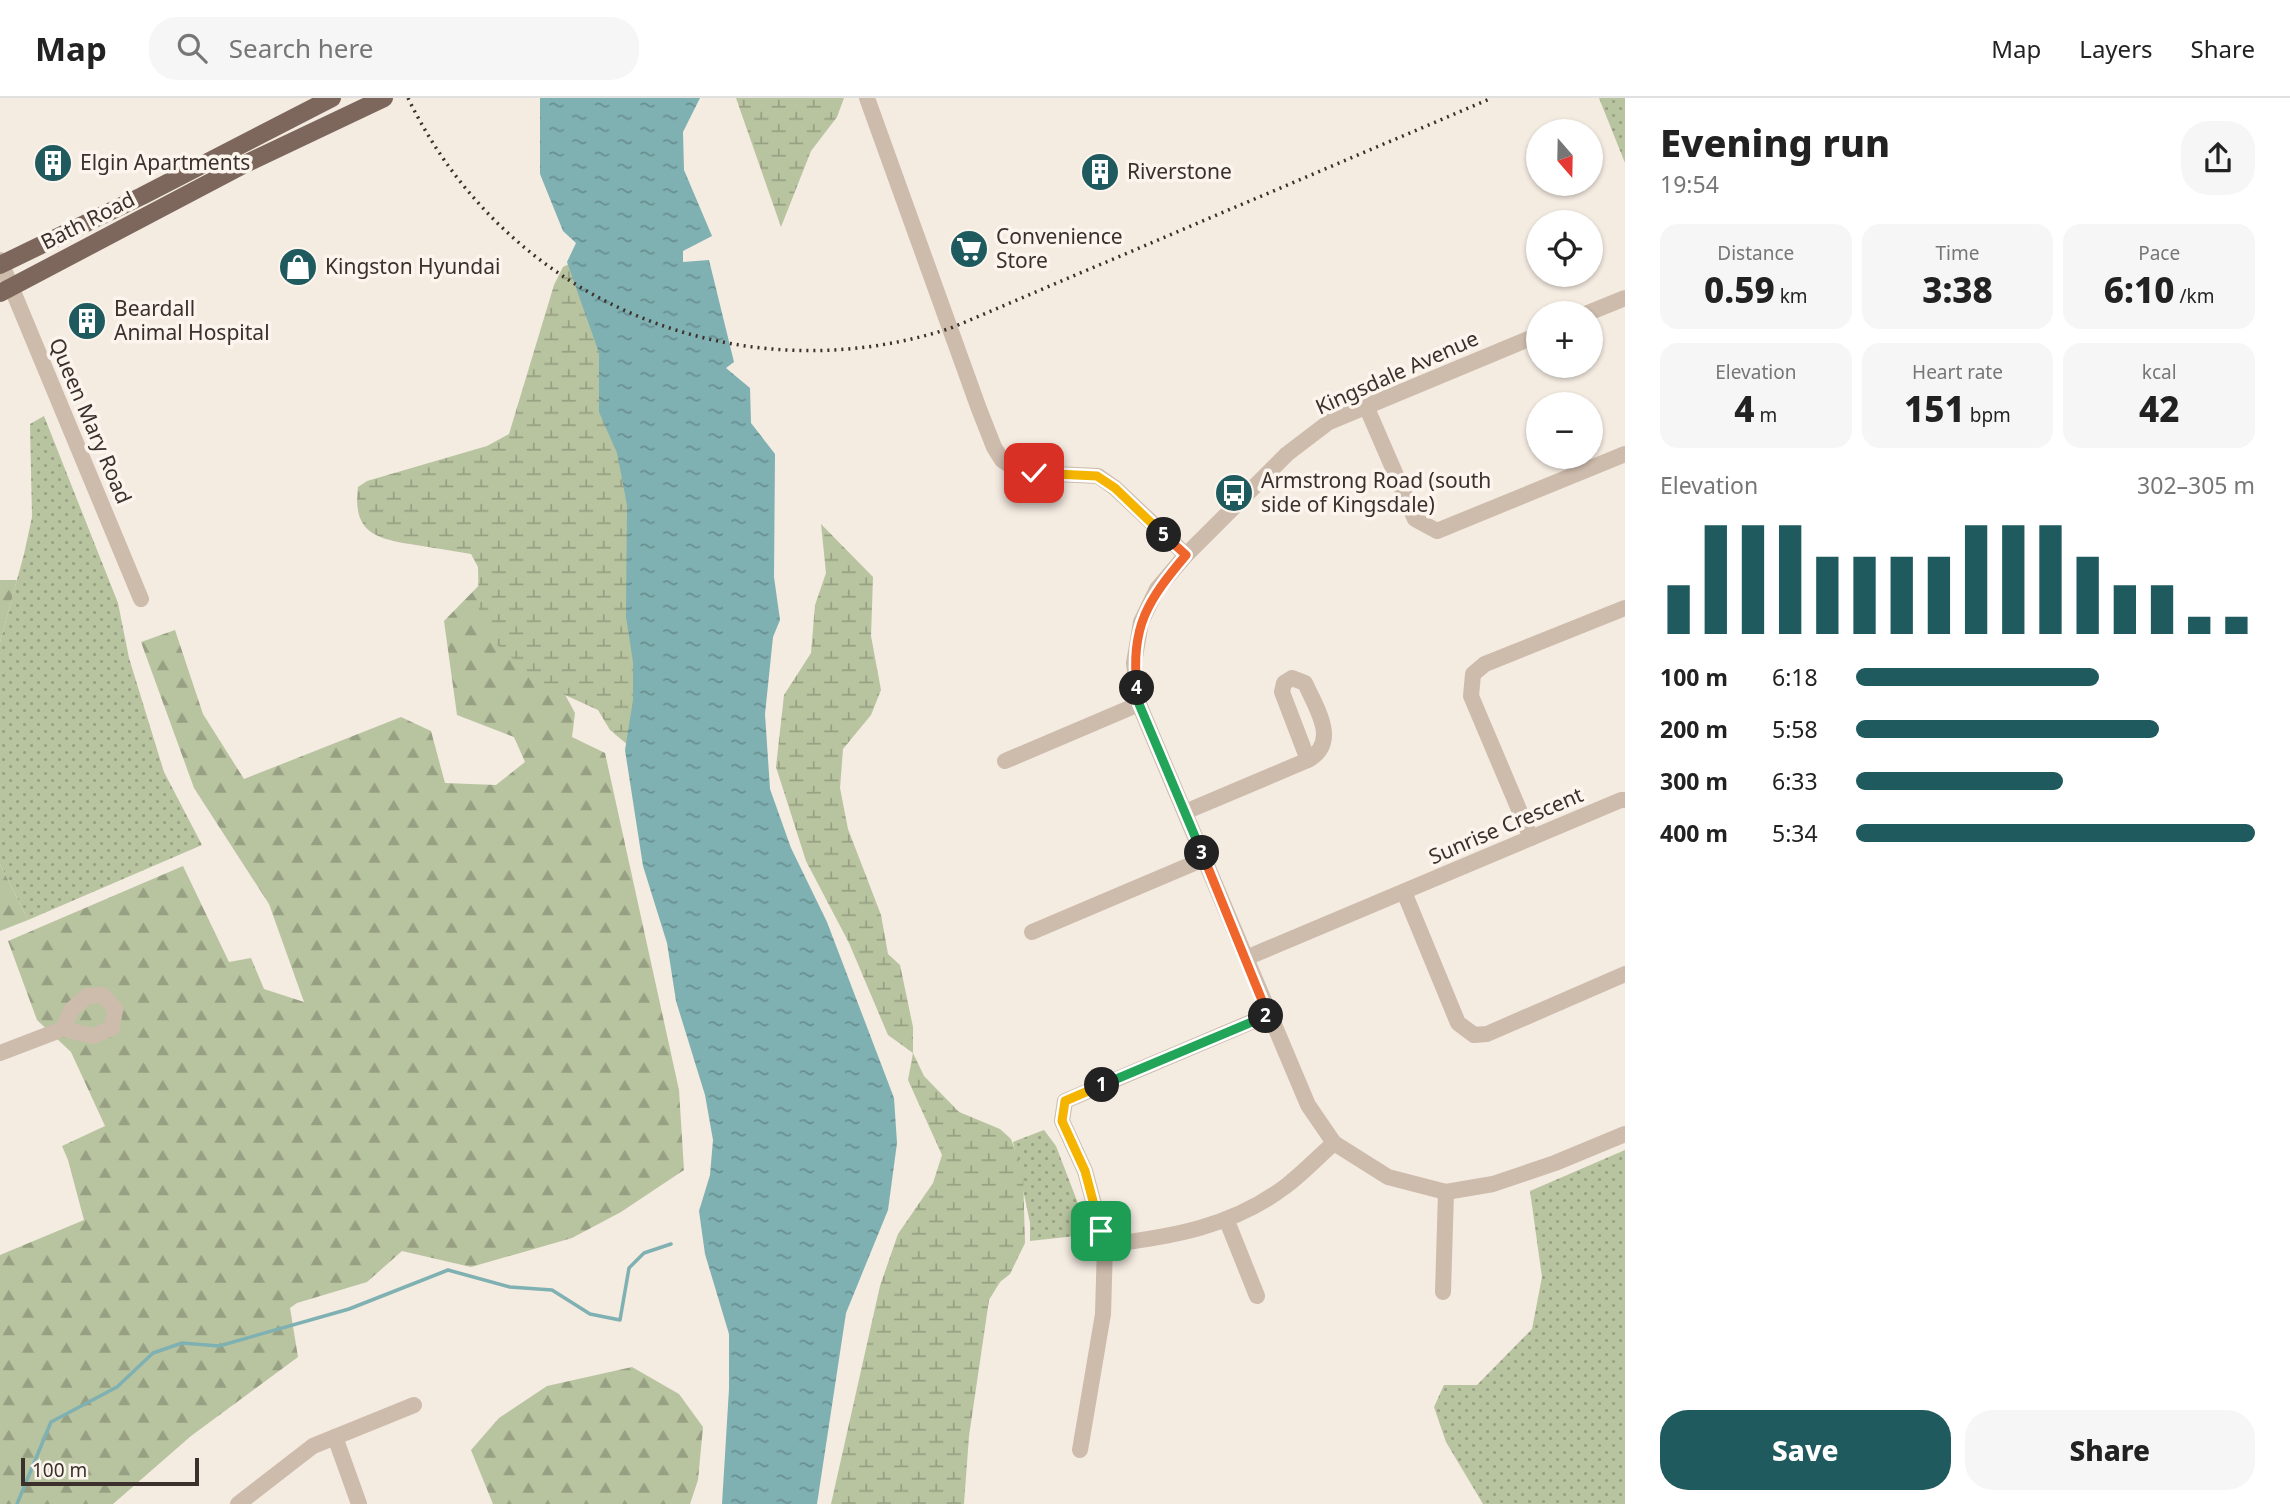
<!DOCTYPE html>
<meta charset="utf-8">
<style>
:root{--surface:#fff;--page:#f6f6f6;--text:#222;--muted:#767676;--line:#e0e0e0;--accent:#1f5a5e}
body{margin:0;font-family:"Noto Sans",sans-serif;background:var(--page);color:var(--text);height:100vh;display:flex;flex-direction:column;font-size:26px;white-space:nowrap}
*{box-sizing:border-box;margin:0}
p{font-size:23px;color:var(--muted)}
.icon{flex:none;width:38px;height:38px;fill:none;stroke:currentColor;stroke-width:2;stroke-linecap:round;stroke-linejoin:round}
.map{position:relative;flex:1;overflow:hidden}
.sheet{display:flex;flex-direction:column;background:var(--surface);width:665px}
.sheet>*{flex:none}
.needle{width:46px;rotate:160deg}
.fabs{position:absolute;left:1526px;top:21px;display:grid;gap:14px}
.fabs a{display:grid;place-items:center;width:77px;height:77px;border-radius:50%;background:var(--surface);box-shadow:0 2px 5px #0004;font-size:35px}
.scale{position:absolute;left:21px;bottom:18px;width:178px;box-sizing:border-box;padding-left:7px;border:4px solid #3b302b;border-top:0;font-size:19px;line-height:24px;white-space:nowrap;color:#3b302b;-webkit-text-stroke:5px #fbf5ee;paint-order:stroke}
.pin{position:absolute;display:grid;place-items:center;width:60px;height:60px;color:#fff;margin:-30px;border-radius:14px;box-shadow:0 4px 10px #0006}
.km{position:absolute;width:35px;height:35px;margin:-18px;border-radius:50%;background:#222;color:#fff;font-size:19px;line-height:35px;text-align:center}
.round{display:grid;place-items:center;flex:none;width:74px;height:74px;border-radius:28px;background:var(--page)}
.overview{display:flex;align-items:center;justify-content:space-between;height:119px;padding:0 35px}
h1{font-size:38px;font-weight:800;line-height:52px}
.metrics{display:grid;grid-template-columns:repeat(3,1fr);gap:10px;height:119px;padding:7px 35px}
.metrics div{display:grid;align-content:center;border-radius:18px;background:var(--page);text-align:center}
.metrics b{font-size:35px;font-weight:800}
.metrics small{font-size:19px;font-weight:400}
.metrics p{font-size:19px}
.chart{height:196px;padding:14px 35px}
.chart p{display:flex;justify-content:space-between}
.chart svg{width:100%;height:126px;margin-top:7px;stroke:var(--accent);stroke-width:6}
.action{display:flex;gap:14px;margin-top:auto;padding:14px 35px}
.action a{flex:1;height:80px;border-radius:28px;background:var(--accent);color:#fff;font-size:28px;font-weight:800;line-height:80px;text-align:center}
.action a+a{background:var(--page);color:var(--text)}
ul{padding:0 35px;list-style:none;font-size:23px}
li{display:grid;grid-template-columns:112px 84px 1fr;align-items:center;height:52px}
li i{height:18px;border-radius:9px;background:var(--accent)}
header{display:flex;align-items:center;gap:42px;box-sizing:border-box;height:98px;padding:0 35px;background:var(--surface);border-bottom:2px solid var(--line)}
header strong{font-size:33px}
nav{display:flex;gap:38px;margin-inline-start:auto;font-size:24px}
.search{width:490px;height:63px;background:var(--page);display:flex;align-items:center;gap:18px;box-sizing:border-box;padding:0 24px;border-radius:28px;color:var(--muted);font-size:26px}
main{display:flex;flex:1;min-height:0}
.map>svg:first-child{display:block}
</style>
<header>
<strong>Map</strong>
<div class="search"><svg class="icon" aria-label="search" viewBox="0 0 24 24"><circle cx="10" cy="10" r="6"/><path d="M15 15l6 6"/></svg>Search here</div>
<nav><a>Map</a><a>Layers</a><a>Share</a></nav>
</header>
<main>
<div class="map">
<svg width="1625" height="1406" viewBox="0 0 1625 1406">
<defs>
<pattern id="grass-dots" width="8" height="8" patternUnits="userSpaceOnUse" patternTransform="scale(1.75)"><rect width="8" height="8" fill="#b8c4a0"/><path d="M2 2h.1M6 6h.1" fill="none" stroke="#97a083" stroke-width="1.8" stroke-linecap="round"/></pattern>
<pattern id="forest-firs" width="22" height="20" patternUnits="userSpaceOnUse" patternTransform="scale(1.75)"><rect width="22" height="20" fill="#b8c4a0"/><path d="M5 1l3.5 6h-7zM16 11l3.5 6h-7z" fill="#97a083"/></pattern>
<pattern id="wetland-marsh" width="20" height="14" patternUnits="userSpaceOnUse" patternTransform="scale(1.75)"><rect width="20" height="14" fill="#b8c4a0"/><path d="M1 5h8M5 5V1M11 12h8M15 12V8" fill="none" stroke="#97a083"/></pattern>
<pattern id="water-ripples" width="26" height="14" patternUnits="userSpaceOnUse" patternTransform="scale(1.75)"><rect width="26" height="14" fill="#7fb0b2"/><path d="M2 4q2-2 4 0t4 0M15 11q2-2 4 0t4 0" fill="none" stroke="#699091"/></pattern>
</defs>
<rect width="100%" height="100%" fill="#f4ebe1"/>
<g fill="url(#grass-dots)">
<polygon points="1599,0 1625,0 1625,65"/>
<polygon points="44,318 118,505 129,560 164,674 202,747 28,822 0,766 0,544 24,456 32,419 30,326"/>
<polygon points="1044,1032 1056,1048 1079,1108 1085,1137 1030,1143 1030,1125 1013,1044"/>
<polygon points="1625,1052 1625,1406 1483,1406 1446,1344 1434,1309 1444,1287 1477,1287 1532,1231 1542,1179 1530,1093"/>
</g>
<g fill="url(#forest-firs)">
<polygon points="496,470 575,615 572,639 605,655 679,992 684,1072 621,1114 572,1140 471,1169 402,1153 367,1184 297,1205 290,1210 298,1259 191,1338 113,1406 0,1406 0,1157 84,1122 68,1062 62,1048 105,1028 71,954 37,922 8,843 183,768 229,864 251,860 264,891 304,904 269,806 194,690 141,544 175,532 203,616 244,681 401,619 431,633 445,685 496,687 525,664 514,639 457,617 444,523"/>
<polygon points="0,482 17,482 0,544"/>
<polygon points="0,766 28,822 0,833"/>
<polygon points="632,1269 679,1296 703,1329 698,1382 690,1406 493,1406 471,1352 499,1320 547,1288"/>
</g>
<g fill="url(#wetland-marsh)">
<polygon points="736,0 844,0 837,19 811,53 781,129"/>
<path d="M591,155L625,239L647,663L610,632L598,612L543,587L495,545L479,518L478,469L471,456C453,453 435,450 416,447C377,441 352,436 358,389L367,383L487,348L509,336L554,187L563,169Z"/>
<polygon points="821,426 873,479 871,538 881,592 871,617 843,651 840,690 848,731 881,817 888,856 900,867 913,929 913,955 924,978 959,1014 1000,1031 1011,1041 1023,1075 1025,1145 1010,1176 1000,1184 989,1202 969,1338 964,1406 831,1406 880,1188 898,1136 933,1085 942,1057 908,982 913,955 888,937 849,845 806,763 776,669 784,597 811,555 815,507 826,475"/>
</g>
<polygon fill="url(#water-ripples)" points="540,0 700,0 683,34 684,72 712,138 683,153 683,164 709,162 734,264 726,270 750,290 751,325 775,356 774,479 780,522 773,539 765,616 770,691 791,750 827,824 894,1000 897,1045 888,1112 846,1215 817,1406 722,1406 729,1291 729,1236 705,1156 699,1113 710,1077 713,1042 705,997 676,903 667,845 643,768 625,652 633,602 633,564 626,519 627,407 617,355 599,314 599,255 567,164 576,145 563,133 540,76"/>
<g fill="none" stroke-linecap="round" stroke-linejoin="round">
<polyline stroke="#7fb0b2" stroke-width="3.5" points="17,1406 51,1324 117,1289 153,1255 182,1245 219,1248 349,1211 448,1172 510,1189 552,1192 590,1216 620,1222 629,1170 644,1155 671,1146"/>
<g stroke="#cdbbac" stroke-width="16">
<polyline points="867,0 979,311 994,349 1002,362 1017,372 1034,375 1098,378 1115,390 1186,457"/>
<polyline points="0,162 141,501"/>
<polyline points="1588,215 1625,200"/>
<polyline points="1538,237 1329,324 1287,356 1186,457 1157,491 1141,524 1134,565 1139,606 1308,1007 1334,1045 1388,1079 1446,1094 1493,1086 1555,1065 1625,1036"/>
<polyline points="1366,308 1415,421 1437,433 1625,356"/>
<polyline points="1005,663 1139,606"/>
<path d="M1185,714L1308,662C1340,644 1316,610 1305,585L1292,580L1284,585L1282,594L1308,662"/>
<polyline points="1531,740 1471,598 1473,576 1485,566 1625,510"/>
<polyline points="1404,794 1458,925 1474,937 1487,936 1625,876"/>
<polyline points="1032,834 1204,761"/>
<polyline points="1246,860 1621,702 1625,702"/>
<polyline points="0,955 63,931 93,938 112,930 115,911 103,897 87,898 71,912 63,931"/>
<polyline points="1227,1123 1257,1198"/>
<path d="M1105,1147C1171,1139 1232,1129 1286,1088C1303,1075 1318,1059 1334,1045"/>
<polyline points="1443,1194 1446,1094"/>
<polyline points="335,1339 359,1406"/>
<polyline points="1080,1352 1103,1216 1105,1147 1085,1073 1062,1023 1065,1003 1268,917"/>
<polyline points="238,1406 313,1348 414,1307"/>
</g>
<g stroke="#7d675c" stroke-width="18">
<polyline points="0,167 142,98 332,0"/>
<polyline points="0,195 243,67 384,0"/>
</g>
<path stroke="#3b302b" stroke-width="3.5" stroke-dasharray="2 5" stroke-linecap="butt" d="M408,0C506,203 737,300 951,230L1492,0"/>
</g>
<g fill="none" stroke-linecap="round" stroke-linejoin="round">
<defs>
<polyline id="split-1" points="1101,1133 1085,1073 1062,1023 1065,1003 1102,987"/>
<polyline id="split-2" points="1102,987 1266,918"/>
<polyline id="split-3" points="1202,755 1268,917 1266,918"/>
<polyline id="split-4" points="1137,590 1139,606 1202,755"/>
<path id="split-5" d="M1137,590C1130,529 1148,502 1186,457L1164,437"/>
<polyline id="split-6" points="1034,375 1097,378 1115,390 1164,437"/>
</defs>
<use href="#split-1" stroke="#fff" stroke-width="14"/>
<use href="#split-2" stroke="#fff" stroke-width="14"/>
<use href="#split-3" stroke="#fff" stroke-width="14"/>
<use href="#split-4" stroke="#fff" stroke-width="14"/>
<use href="#split-5" stroke="#fff" stroke-width="14"/>
<use href="#split-6" stroke="#fff" stroke-width="14"/>
<use href="#split-1" stroke="#f5b400" stroke-width="9"/>
<use href="#split-2" stroke="#22a559" stroke-width="9"/>
<use href="#split-3" stroke="#f0652b" stroke-width="9"/>
<use href="#split-4" stroke="#22a559" stroke-width="9"/>
<use href="#split-5" stroke="#f0652b" stroke-width="9"/>
<use href="#split-6" stroke="#f5b400" stroke-width="9"/>
</g>
<defs>
<symbol id="building-disc" viewBox="-11 -11 22 22"><circle r="9.5" fill="#1f5a5e" stroke="#fbf5ee"/><path d="M-4-6H4V6H1V3H-1V6H-4ZM-2.5-4.3h1.7v1.8h-1.7ZM.8-4.3h1.7v1.8H.8ZM-2.5-1h1.7V.8h-1.7ZM.8-1h1.7V.8H.8Z" fill="#fff"/></symbol>
<symbol id="supermarket-disc" viewBox="-11 -11 22 22"><circle r="9.5" fill="#1f5a5e" stroke="#fbf5ee"/><path d="M-6-5.5h2.5l.6 2H6L4.5 2H-2.5L-4.4-4H-6ZM-1.5 3.2a1.3 1.3 0 1 0 .1 0ZM3 3.2a1.3 1.3 0 1 0 .1 0Z" fill="#fff"/></symbol>
<symbol id="shop-disc" viewBox="-11 -11 22 22"><circle r="9.5" fill="#1f5a5e" stroke="#fbf5ee"/><path d="M-5-2.5h2.3a2.7 3.5 0 0 1 5.4 0H5L5.5 6h-11ZM-1.5-2.5h3a1.5 2.3 0 0 0-3 0Z" fill="#fff"/></symbol>
<symbol id="bus-disc" viewBox="-11 -11 22 22"><circle r="9.5" fill="#1f5a5e" stroke="#fbf5ee"/><path d="M-5-6H5V4H4V6H2V4H-2V6H-4V4H-5ZM-3.5-4V0h7V-4ZM-3.5 1.2v1.5H-2V1.2ZM2 1.2v1.5H3.5V1.2Z" fill="#fff"/></symbol>
</defs>
<g fill-rule="evenodd">
<use href="#building-disc" x="31" y="43" width="44" height="44"/>
<use href="#building-disc" x="1078" y="52" width="44" height="44"/>
<use href="#supermarket-disc" x="947" y="129" width="44" height="44"/>
<use href="#shop-disc" x="276" y="147" width="44" height="44"/>
<use href="#building-disc" x="65" y="201" width="44" height="44"/>
<use href="#bus-disc" x="1212" y="373" width="44" height="44"/>
</g>
<g text-anchor="middle" stroke-width="7" stroke-linejoin="round" paint-order="stroke">
<g font-size="21" fill="#3b302b" stroke="#fbf5ee" text-anchor="start">
<text x="80" y="72">Elgin Apartments</text>
<text x="1127" y="81">Riverstone</text>
<text x="996" y="146">Convenience<tspan x="996" dy="24">Store</tspan></text>
<text x="325" y="176">Kingston Hyundai</text>
<text x="114" y="218">Beardall<tspan x="114" dy="24">Animal Hospital</tspan></text>
<text x="1261" y="390">Armstrong Road (south<tspan x="1261" dy="24">side of Kingsdale)</tspan></text>
</g>
<g font-size="21" fill="#3b302b" stroke="#fbf5ee">
<text transform="translate(88 123) rotate(-27)" y="7">Bath Road</text>
<text transform="translate(1397 275) rotate(-24)" y="7">Kingsdale Avenue</text>
<text transform="translate(90 323) rotate(67)" y="7">Queen Mary Road</text>
<text transform="translate(1506 728) rotate(-23)" y="7">Sunrise Crescent</text>
</g>
</g>
</svg>
<div class="fabs">
<a><svg class="needle" viewBox="-14 -14 28 28"><path d="M0-13l5 13h-10z" fill="#e53935"/><path d="M0 13l5-13h-10z" fill="#767676"/></svg></a>
<a><svg class="icon" aria-label="locate" viewBox="0 0 24 24"><circle cx="12" cy="12" r="6"/><path d="M12 2v4M12 18v4M2 12h4M18 12h4"/></svg></a>
<a>+</a>
<a>−</a>
</div>
<div class="scale">100 m</div>
<div class="pin" style="left:1101px;top:1133px;background:#1e9e55"><svg class="icon" aria-label="arrive" viewBox="0 0 24 24"><path d="M6 21V4h12l-3 4 3 4H6"/></svg></div>
<div class="pin" style="left:1034px;top:375px;background:#d93025"><svg class="icon" aria-label="check" viewBox="0 0 24 24"><path d="M5 12l5 5 9-10"/></svg></div>
<b class="km" style="left:1102px;top:987px">1</b>
<b class="km" style="left:1266px;top:918px">2</b>
<b class="km" style="left:1202px;top:755px">3</b>
<b class="km" style="left:1137px;top:590px">4</b>
<b class="km" style="left:1164px;top:437px">5</b>
</div>
<section class="sheet">
<div class="overview"><div><h1>Evening run</h1><p>19:54</p></div><a class="round"><svg class="icon" aria-label="share" viewBox="0 0 24 24"><path d="M12 15V3M7 8l5-5 5 5M5 13v7h14v-7"/></svg></a></div>
<div class="metrics">
<div><p>Distance</p><b>0.59<small> km</small></b></div>
<div><p>Time</p><b>3:38</b></div>
<div><p>Pace</p><b>6:10<small> /km</small></b></div>
</div>
<div class="metrics">
<div><p>Elevation</p><b>4<small> m</small></b></div>
<div><p>Heart rate</p><b>151<small> bpm</small></b></div>
<div><p>kcal</p><b>42</b></div>
</div>
<div class="chart"><p><span>Elevation</span>302–305 m</p>
<svg viewBox="0 0 160 44" preserveAspectRatio="none"><path d="M5 44V27M15 44V6M25 44V6M35 44V6M45 44V17M55 44V17M65 44V17M75 44V17M85 44V6M95 44V6M105 44V6M115 44V17M125 44V27M135 44V27M145 44V38M155 44V38"/></svg>
</div>
<ul>
<li><b>100 m</b>6:18<i style="width:61%"></i></li>
<li><b>200 m</b>5:58<i style="width:76%"></i></li>
<li><b>300 m</b>6:33<i style="width:52%"></i></li>
<li><b>400 m</b>5:34<i style="width:100%"></i></li>
</ul>
<div class="action"><a>Save</a><a>Share</a></div>
</section>
</main>
